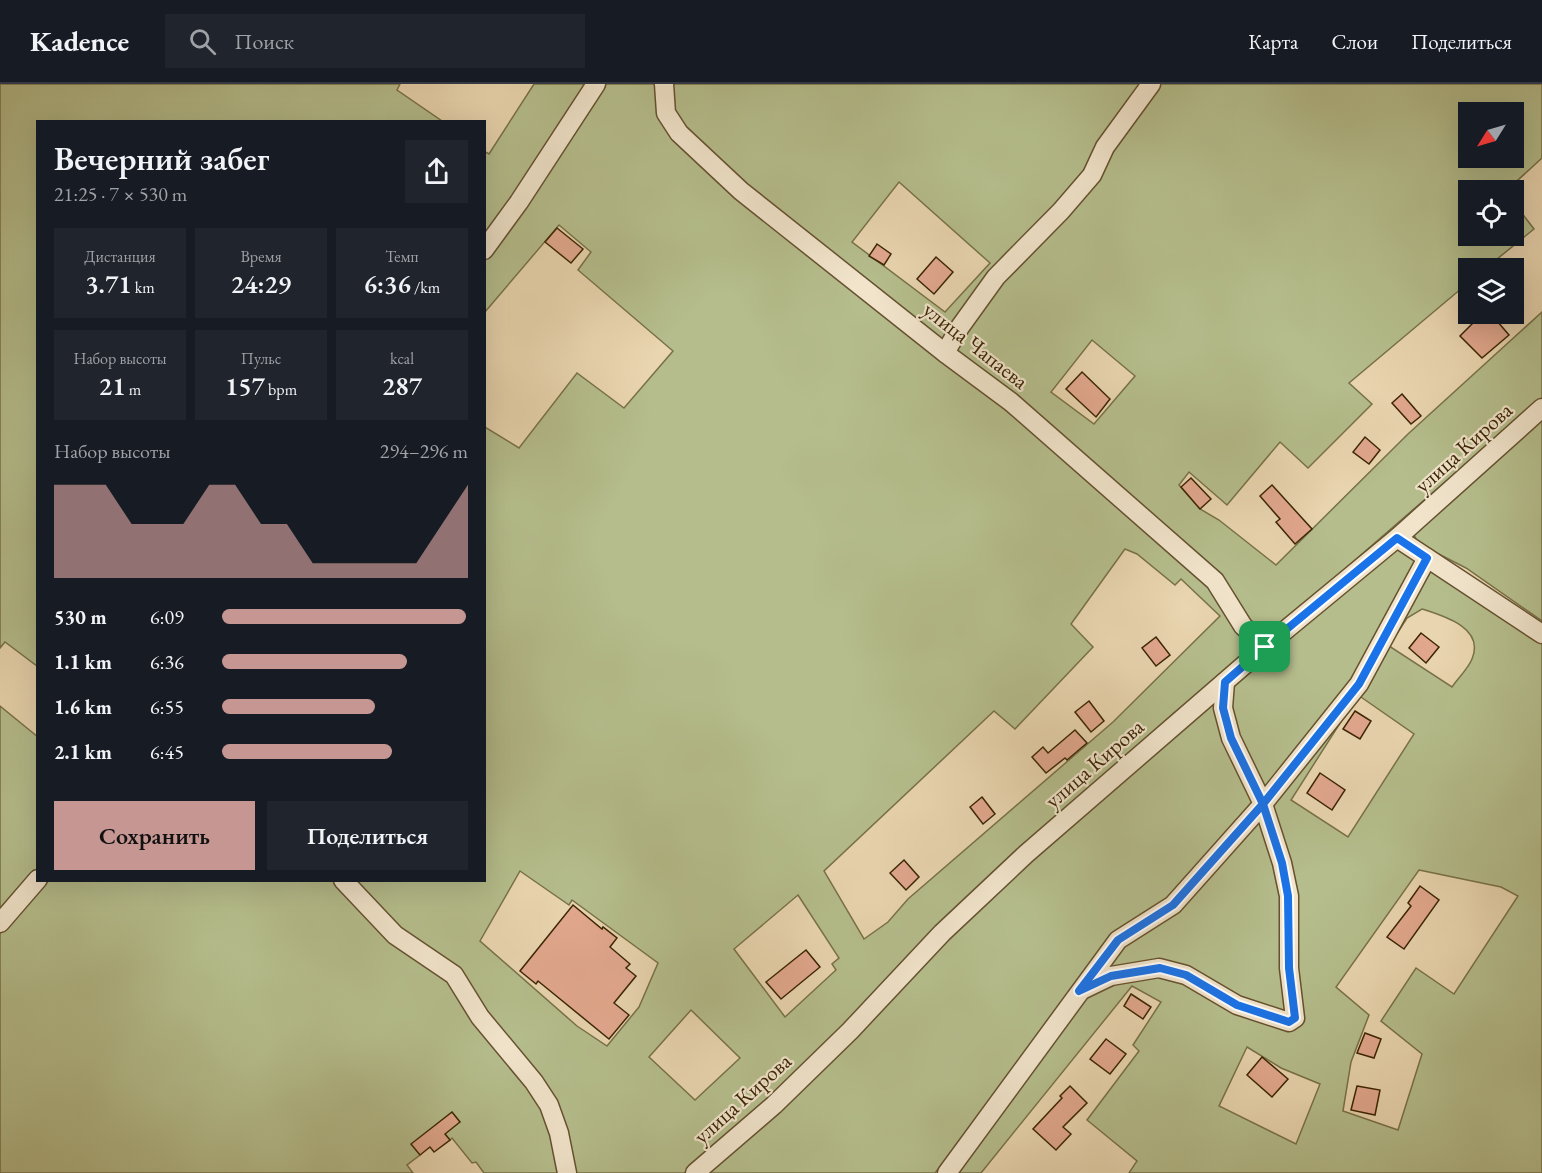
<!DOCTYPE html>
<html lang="ru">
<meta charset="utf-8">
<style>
:root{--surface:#171b24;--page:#20242c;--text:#f1f3f6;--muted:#9ea1a6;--line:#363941;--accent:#c59692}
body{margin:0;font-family:"EB Garamond",serif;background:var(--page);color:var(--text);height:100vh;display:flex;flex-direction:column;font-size:22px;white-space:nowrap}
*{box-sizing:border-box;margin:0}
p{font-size:20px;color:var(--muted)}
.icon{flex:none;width:33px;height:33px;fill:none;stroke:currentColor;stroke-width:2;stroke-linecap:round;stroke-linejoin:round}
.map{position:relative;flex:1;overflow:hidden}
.panel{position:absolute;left:36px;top:36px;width:450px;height:762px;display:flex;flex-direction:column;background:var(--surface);border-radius:0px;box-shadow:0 6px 24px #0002}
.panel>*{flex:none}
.needle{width:39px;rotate:233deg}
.controls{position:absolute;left:1458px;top:18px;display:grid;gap:12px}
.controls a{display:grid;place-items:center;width:66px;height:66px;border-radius:0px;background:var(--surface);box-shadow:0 6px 24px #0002;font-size:30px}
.pin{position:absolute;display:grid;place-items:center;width:51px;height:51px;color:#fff;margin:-26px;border-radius:12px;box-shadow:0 3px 9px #0006}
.round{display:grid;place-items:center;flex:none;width:63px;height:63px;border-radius:0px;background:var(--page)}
.summary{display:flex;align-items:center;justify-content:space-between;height:102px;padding:0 18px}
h1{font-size:33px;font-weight:600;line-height:45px}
.stats{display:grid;grid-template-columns:repeat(3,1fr);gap:9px;height:102px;padding:6px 18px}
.stats div{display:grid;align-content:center;border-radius:0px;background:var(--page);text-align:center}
.stats b{font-size:26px;font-weight:600}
.stats small{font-size:16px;font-weight:400}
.stats p{font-size:16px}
.chart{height:168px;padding:12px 18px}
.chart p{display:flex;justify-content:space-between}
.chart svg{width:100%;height:108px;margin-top:6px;fill:var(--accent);opacity:.7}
.action{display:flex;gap:12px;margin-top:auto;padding:12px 18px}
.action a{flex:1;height:69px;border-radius:0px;background:var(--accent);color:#111;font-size:24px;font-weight:600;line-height:69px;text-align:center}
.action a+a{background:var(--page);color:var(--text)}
ul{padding:0 18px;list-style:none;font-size:20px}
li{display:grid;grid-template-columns:96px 72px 1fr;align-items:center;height:45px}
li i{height:15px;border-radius:8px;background:var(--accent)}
header{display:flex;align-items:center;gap:36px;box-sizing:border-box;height:84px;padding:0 30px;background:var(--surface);border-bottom:2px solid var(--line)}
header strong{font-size:28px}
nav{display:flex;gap:33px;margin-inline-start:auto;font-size:21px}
.search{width:420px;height:54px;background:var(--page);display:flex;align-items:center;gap:15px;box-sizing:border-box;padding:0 21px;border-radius:0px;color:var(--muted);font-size:22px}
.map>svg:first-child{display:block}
</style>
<header>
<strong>Kadence</strong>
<div class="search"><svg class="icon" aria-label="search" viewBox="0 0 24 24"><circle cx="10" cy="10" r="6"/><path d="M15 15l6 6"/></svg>Поиск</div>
<nav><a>Карта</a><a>Слои</a><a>Поделиться</a></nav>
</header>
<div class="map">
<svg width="1542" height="1089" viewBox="0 0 1542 1089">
<rect width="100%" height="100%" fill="#e9d5af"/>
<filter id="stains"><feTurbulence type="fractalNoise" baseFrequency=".00333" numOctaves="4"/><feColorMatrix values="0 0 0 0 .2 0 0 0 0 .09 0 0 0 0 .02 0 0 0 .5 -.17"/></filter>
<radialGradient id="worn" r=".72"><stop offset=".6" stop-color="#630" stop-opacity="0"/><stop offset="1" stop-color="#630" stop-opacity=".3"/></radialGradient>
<g fill="#b5bd8c" stroke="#787148" stroke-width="1.5" fill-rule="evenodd">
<polygon points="0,0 400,0 397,6 442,37 38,38 37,582 5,558 0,564"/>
<polygon points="534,0 590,0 485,157 484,67 489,70"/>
<path d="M601,0H659L664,32L1207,497L1255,563L1174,629L946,836L800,987L685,1089H571L535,992L408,855L347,797L484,796L485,343L519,364L577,289L624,324L673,267L578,186L591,168L559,141L485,228V173ZM1125,465L1137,470L1175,501L1181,495L1220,532L1113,638L908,815L888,838L864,855L824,787L994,627L1015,645L1093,563L1071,540ZM520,787L569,821L572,816L658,879L639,923L607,962L577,942L480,857ZM798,811L839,874L832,880L836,886L785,933L734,865ZM691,926L740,974L695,1016L649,973Z"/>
<path d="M667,0H1542V74L1507,106H1468V152H1514V119L1534,145L1486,184H1468V199L1349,299L1372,320L1308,384L1280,358L1227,421L1189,388L1179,401L1200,425L1219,436L1276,481L1408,350L1542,228V314L1272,548L1256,546L1213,488L681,47ZM1468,28H1514V74H1468ZM899,98L990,179L945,228L852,158ZM1092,256L1135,292L1094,340L1051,308Z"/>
<polygon points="1542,333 1542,537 1466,484 1419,460 1414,451 1416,443"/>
<polygon points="1397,466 1407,467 1418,472 1351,600 1169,820 1116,854 1023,979 935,1089 705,1089 975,824 1383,471"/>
<path d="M1430,482L1542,556V1089H1129L1137,1077L1087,1036L1139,967L1133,961L1161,918L1132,902L981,1089H950L1122,859L1276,710ZM1422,525C1444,532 1485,544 1472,575C1468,585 1458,594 1452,603L1389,562L1407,534ZM1358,611L1414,650L1348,753L1291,716ZM1419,786L1501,803L1518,812L1454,910L1416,884L1381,937L1422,970L1398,1046L1343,1027L1351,978L1369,931L1336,903ZM1247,963L1281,984L1320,1000L1296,1060L1219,1022Z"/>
<polygon points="0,622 38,653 37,786 0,830"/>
<polygon points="43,796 336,797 452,894 547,1027 561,1089 484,1089 476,1078 472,1079 452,1054 450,1056 437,1040 420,1071 407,1081 413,1089 0,1089 0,846"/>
</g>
<g fill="#e2a88e" stroke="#3b2505" stroke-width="1.5">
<polygon points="557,144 583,165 571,179 545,158"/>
<polygon points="877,160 891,170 884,181 869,172"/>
<polygon points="936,173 953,188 934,210 917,195"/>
<polygon points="1482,230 1491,230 1509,251 1482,274 1460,252"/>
<polygon points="1082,288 1110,315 1096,333 1066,305"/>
<polygon points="1402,310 1421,332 1411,340 1392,319"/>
<polygon points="1365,353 1380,366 1369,380 1353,368"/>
<polygon points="1191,394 1211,415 1200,425 1181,403"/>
<polygon points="1272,401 1312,445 1295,460 1276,438 1280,435 1260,412"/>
<polygon points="1421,549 1439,563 1426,579 1409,564"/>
<polygon points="1156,553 1170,571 1156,582 1142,564"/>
<polygon points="1089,617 1104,637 1091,648 1075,628"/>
<polygon points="1355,627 1371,637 1360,655 1343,645"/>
<polygon points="1075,646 1087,659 1067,676 1065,674 1046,689 1032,673 1043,663 1048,669"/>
<polygon points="1320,689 1345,706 1332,726 1307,709"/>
<polygon points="982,713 995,730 983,740 970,723"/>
<polygon points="904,776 919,793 906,806 890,789"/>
<polygon points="1420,802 1439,816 1404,865 1387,853 1411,822 1408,819"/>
<polygon points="573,821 602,845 603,843 617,854 610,863 630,880 626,884 636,892 614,919 629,931 609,955 538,897 536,900 520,887"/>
<polygon points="806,866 820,883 781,915 766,898"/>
<polygon points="1131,910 1151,923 1143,935 1124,922"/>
<polygon points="1365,949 1381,955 1374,974 1357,969"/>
<polygon points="1106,955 1126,970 1110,990 1090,975"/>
<polygon points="1262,973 1288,995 1272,1013 1247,991"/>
<polygon points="1070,1002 1087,1019 1063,1043 1071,1050 1056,1066 1033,1045 1062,1014 1060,1012"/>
<polygon points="1357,1002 1380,1006 1375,1031 1351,1026"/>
<polygon points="452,1028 460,1038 445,1050 450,1056 434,1068 430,1063 420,1071 411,1060"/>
</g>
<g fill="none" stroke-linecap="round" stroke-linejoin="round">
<defs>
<g id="minor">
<polyline points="664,0 666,29 679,49 741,107 945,269 1011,318 1215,497 1243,542 1265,563"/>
<polyline points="484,166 519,118 596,0"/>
<polyline points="945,269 960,243 996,193 1061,127 1092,91 1105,63 1151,0"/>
<polyline points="1397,454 1542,550"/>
<polyline points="343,796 395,851 454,891 480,933 534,998 549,1021 559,1049 567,1089"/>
<polyline points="0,839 38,795"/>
<polyline points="1084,905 1111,892 1159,884 1186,891 1237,921 1289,938 1295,934 1289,884 1289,812 1282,779 1263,720 1231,654 1223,624 1225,598"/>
<polyline points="695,1089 774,1021 850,947 942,849 1026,770 1265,563 1397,454 1542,324"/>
<polyline points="947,1089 1118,856 1173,821 1263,720 1359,600 1427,474"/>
</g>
</defs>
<use href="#minor" stroke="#665130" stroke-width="21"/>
<use href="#minor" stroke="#f1e4cb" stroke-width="18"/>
</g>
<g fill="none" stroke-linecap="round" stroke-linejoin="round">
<defs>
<polyline id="route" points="1265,563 1225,598 1223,624 1231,654 1263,720 1282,779 1288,812 1289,884 1295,934 1289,938 1237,921 1186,891 1160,884 1111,892 1079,907 1118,856 1173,821 1263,720 1359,600 1427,474 1397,454 1265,563"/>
</defs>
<use href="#route" stroke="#fff" stroke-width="12"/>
<use href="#route" stroke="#1a73e8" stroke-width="8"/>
</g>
<g text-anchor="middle" stroke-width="4.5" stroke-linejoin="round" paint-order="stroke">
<g font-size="22" fill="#3b2505" stroke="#f1e4cb">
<text transform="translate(976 261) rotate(38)" y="8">улица Чапаева</text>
<text transform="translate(1463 363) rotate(-42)" y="8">улица Кирова</text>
<text transform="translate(1094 679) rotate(-41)" y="8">улица Кирова</text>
<text transform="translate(742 1014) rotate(-42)" y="8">улица Кирова</text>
</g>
</g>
<rect width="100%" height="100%" filter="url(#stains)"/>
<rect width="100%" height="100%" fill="url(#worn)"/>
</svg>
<div class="controls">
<a><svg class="needle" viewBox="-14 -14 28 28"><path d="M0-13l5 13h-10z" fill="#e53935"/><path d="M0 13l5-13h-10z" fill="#9ea1a6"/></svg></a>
<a><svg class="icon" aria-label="locate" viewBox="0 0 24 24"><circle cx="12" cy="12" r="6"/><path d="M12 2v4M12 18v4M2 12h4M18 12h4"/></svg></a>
<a><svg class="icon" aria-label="layers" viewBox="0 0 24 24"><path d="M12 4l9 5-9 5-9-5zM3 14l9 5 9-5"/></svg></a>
</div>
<div class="pin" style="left:1265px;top:563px;background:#1e9e55"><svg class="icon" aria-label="arrive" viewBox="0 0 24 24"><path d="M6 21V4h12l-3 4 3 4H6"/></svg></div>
<section class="panel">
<div class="summary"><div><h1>Вечерний забег</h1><p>21:25 · 7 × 530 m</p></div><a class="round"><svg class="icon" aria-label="share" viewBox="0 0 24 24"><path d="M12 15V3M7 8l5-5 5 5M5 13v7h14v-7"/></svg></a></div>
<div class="stats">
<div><p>Дистанция</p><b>3.71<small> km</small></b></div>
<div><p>Время</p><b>24:29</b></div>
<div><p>Темп</p><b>6:36<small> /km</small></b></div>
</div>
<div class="stats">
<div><p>Набор высоты</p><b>21<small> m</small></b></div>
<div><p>Пульс</p><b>157<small> bpm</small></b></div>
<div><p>kcal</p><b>287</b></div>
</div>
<div class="chart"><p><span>Набор высоты</span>294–296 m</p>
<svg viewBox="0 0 160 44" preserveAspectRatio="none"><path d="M0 44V6L10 6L20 6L30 22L40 22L50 22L60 6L70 6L80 22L90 22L100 38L110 38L120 38L130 38L140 38L150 22L160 6V44z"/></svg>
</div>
<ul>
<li><b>530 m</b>6:09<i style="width:99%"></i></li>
<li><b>1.1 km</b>6:36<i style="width:75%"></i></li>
<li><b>1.6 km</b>6:55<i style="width:62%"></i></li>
<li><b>2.1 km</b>6:45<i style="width:69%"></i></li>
</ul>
<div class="action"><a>Сохранить</a><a>Поделиться</a></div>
</section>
</div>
